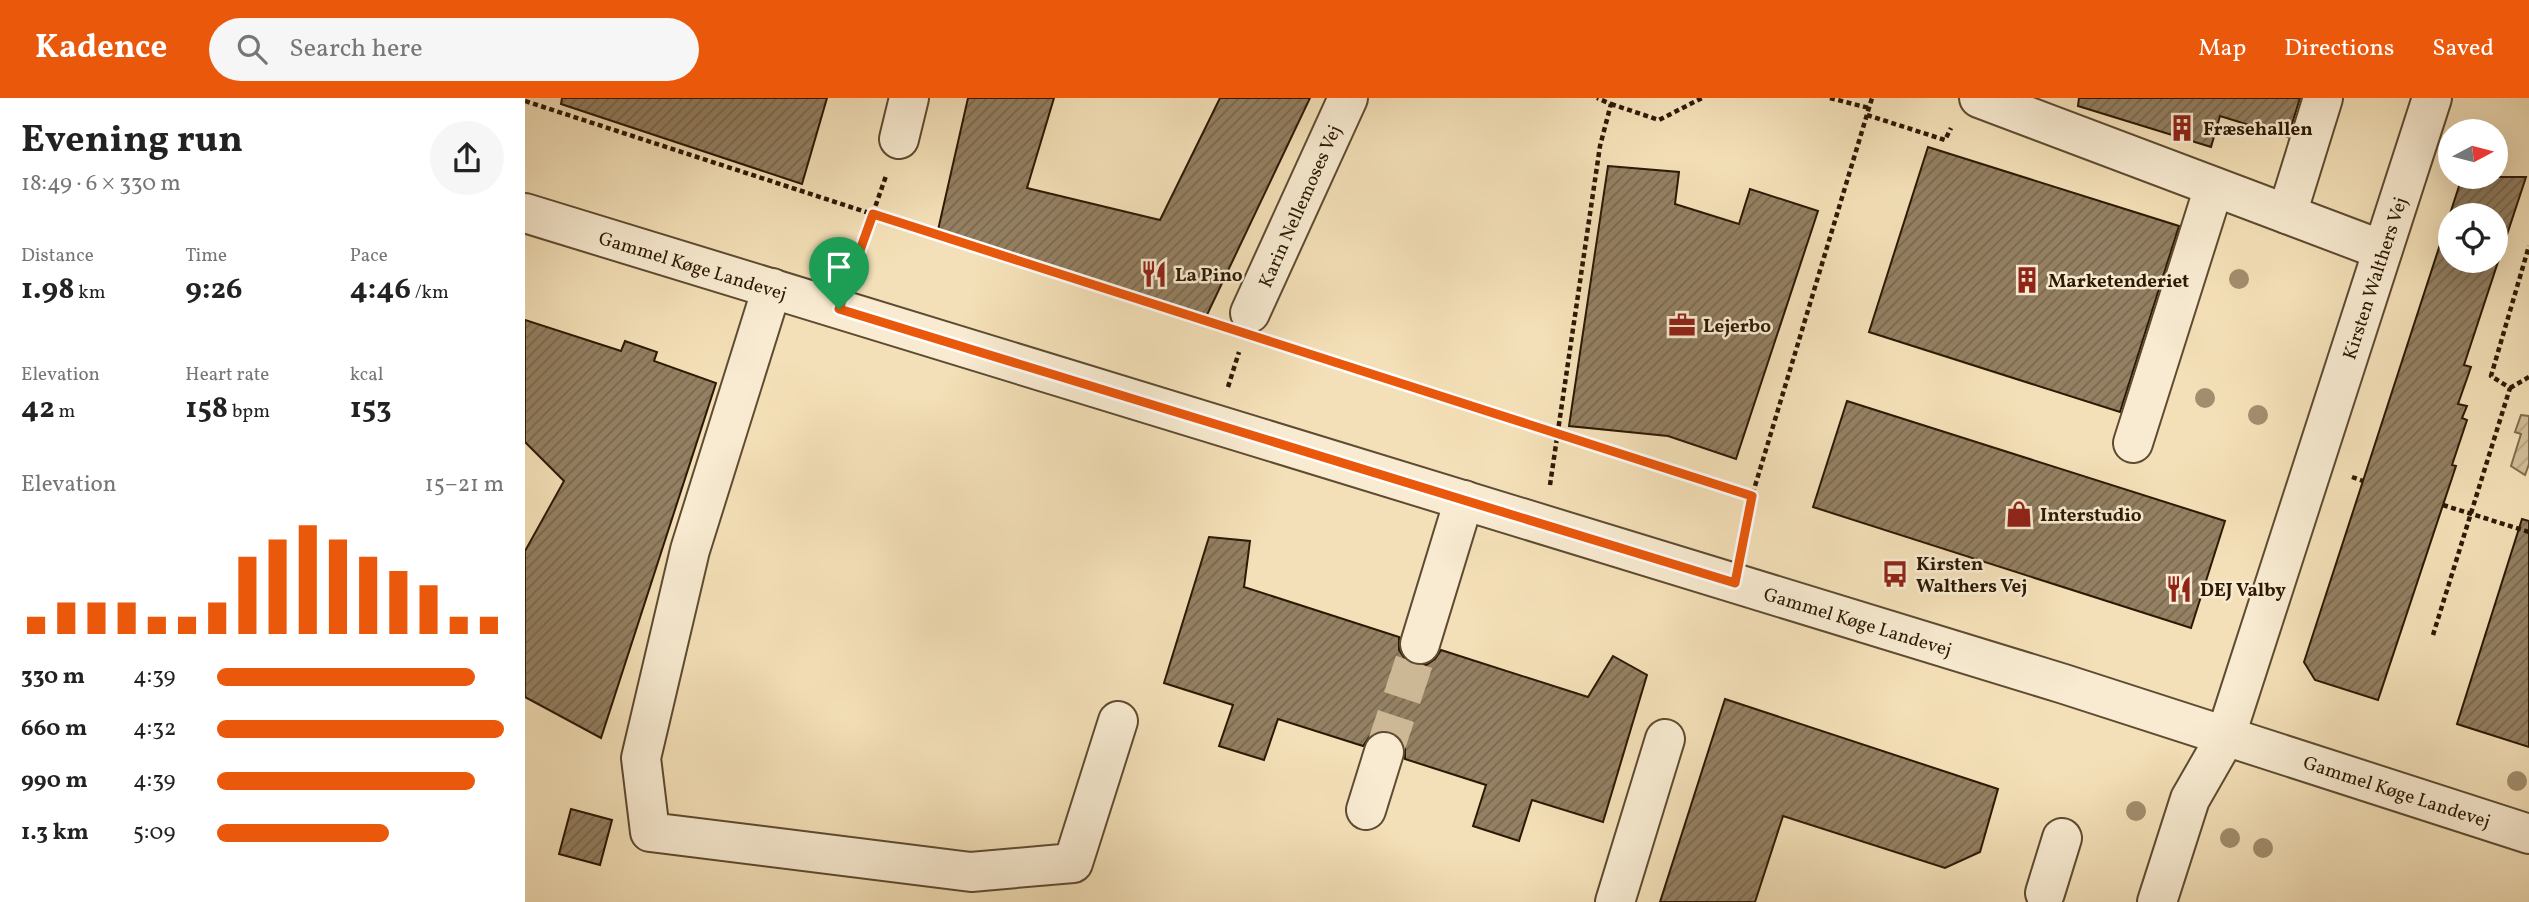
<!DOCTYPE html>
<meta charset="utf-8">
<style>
:root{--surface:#fff;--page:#f6f6f6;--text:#222;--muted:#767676;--accent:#ea580c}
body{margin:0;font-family:Vollkorn,serif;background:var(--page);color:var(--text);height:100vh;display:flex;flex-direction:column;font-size:26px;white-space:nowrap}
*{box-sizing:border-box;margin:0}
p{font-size:23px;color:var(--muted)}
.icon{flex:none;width:38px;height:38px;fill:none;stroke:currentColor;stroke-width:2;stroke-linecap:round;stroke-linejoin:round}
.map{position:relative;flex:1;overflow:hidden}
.panel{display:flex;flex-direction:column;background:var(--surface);width:525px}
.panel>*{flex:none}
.needle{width:46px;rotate:83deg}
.fabs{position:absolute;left:1913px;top:21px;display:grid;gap:14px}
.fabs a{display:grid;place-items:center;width:70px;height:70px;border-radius:50%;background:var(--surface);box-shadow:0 7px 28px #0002;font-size:35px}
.pin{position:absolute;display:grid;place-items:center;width:60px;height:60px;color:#fff;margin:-72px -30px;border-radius:50% 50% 50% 0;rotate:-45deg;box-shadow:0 0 7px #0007}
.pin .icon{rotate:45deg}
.round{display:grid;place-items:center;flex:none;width:74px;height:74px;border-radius:37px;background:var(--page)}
.summary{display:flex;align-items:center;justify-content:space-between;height:119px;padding:0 21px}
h1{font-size:38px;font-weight:700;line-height:52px}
.metrics{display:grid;grid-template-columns:repeat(3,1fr);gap:10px;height:119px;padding:7px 21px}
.metrics div{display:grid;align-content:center}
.metrics b{font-size:30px;font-weight:700}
.metrics small{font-size:19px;font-weight:400}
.metrics p{font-size:19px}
.chart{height:196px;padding:14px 21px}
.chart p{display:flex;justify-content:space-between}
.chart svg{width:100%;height:126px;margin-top:7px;stroke:var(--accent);stroke-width:6}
ul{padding:0 21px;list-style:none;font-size:23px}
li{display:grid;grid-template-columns:112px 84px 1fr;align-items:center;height:52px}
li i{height:18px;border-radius:9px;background:var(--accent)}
header{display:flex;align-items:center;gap:42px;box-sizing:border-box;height:98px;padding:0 35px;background:var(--accent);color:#fff}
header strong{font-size:33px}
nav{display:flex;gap:38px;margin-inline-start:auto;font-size:24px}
.search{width:490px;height:63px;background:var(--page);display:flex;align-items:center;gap:18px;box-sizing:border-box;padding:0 24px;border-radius:38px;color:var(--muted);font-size:26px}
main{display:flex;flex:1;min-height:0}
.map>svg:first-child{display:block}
</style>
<header>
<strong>Kadence</strong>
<div class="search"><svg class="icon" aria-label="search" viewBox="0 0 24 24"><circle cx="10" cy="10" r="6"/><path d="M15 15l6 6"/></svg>Search here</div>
<nav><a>Map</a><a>Directions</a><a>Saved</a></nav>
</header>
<main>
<section class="panel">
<div class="summary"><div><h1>Evening run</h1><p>18:49 · 6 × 330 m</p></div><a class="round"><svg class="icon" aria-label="share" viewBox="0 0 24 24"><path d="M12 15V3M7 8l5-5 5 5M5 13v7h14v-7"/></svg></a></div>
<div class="metrics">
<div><p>Distance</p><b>1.98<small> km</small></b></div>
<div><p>Time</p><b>9:26</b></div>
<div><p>Pace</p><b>4:46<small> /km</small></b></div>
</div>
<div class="metrics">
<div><p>Elevation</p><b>42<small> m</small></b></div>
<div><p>Heart rate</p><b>158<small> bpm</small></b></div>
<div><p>kcal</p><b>153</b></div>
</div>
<div class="chart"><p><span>Elevation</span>15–21 m</p>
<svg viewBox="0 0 160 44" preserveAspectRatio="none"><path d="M5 44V38M15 44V33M25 44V33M35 44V33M45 44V38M55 44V38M65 44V33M75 44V17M85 44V11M95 44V6M105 44V11M115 44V17M125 44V22M135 44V27M145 44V38M155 44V38"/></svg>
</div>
<ul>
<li><b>330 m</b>4:39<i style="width:90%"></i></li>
<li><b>660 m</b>4:32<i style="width:100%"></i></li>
<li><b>990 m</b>4:39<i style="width:90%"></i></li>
<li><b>1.3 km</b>5:09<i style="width:60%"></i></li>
</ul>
</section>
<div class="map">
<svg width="2004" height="804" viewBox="0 0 2004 804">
<defs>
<pattern id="garden-furrows" width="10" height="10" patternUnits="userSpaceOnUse" patternTransform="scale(1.75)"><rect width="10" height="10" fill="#d2be99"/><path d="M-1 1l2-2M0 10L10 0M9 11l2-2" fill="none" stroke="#b4a382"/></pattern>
<pattern id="building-hatch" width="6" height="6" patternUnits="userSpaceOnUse" patternTransform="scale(1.75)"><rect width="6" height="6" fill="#948062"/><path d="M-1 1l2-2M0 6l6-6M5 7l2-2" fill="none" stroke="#79684f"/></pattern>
</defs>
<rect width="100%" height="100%" fill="#f4e0b8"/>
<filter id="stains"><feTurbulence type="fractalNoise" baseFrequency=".00286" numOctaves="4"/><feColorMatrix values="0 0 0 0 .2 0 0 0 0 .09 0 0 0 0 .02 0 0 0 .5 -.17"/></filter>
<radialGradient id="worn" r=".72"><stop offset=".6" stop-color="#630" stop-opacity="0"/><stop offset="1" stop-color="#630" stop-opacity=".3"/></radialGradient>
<polygon fill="url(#garden-furrows)" stroke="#7f6c4e" stroke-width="2" points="1996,317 2004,318 2004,366 2000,377 1986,368 1996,336 1990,334"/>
<g fill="url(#building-hatch)" stroke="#2c1904" stroke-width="2" fill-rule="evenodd">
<polygon points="37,0 302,0 277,86 36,6"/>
<polygon points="443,0 529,0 502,90 635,122 695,0 785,0 680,221 413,132"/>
<polygon points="1554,0 1775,0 1763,39 1695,18 1686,49 1553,8"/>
<polygon points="1403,49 1654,128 1595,314 1344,234"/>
<polygon points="1083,68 1154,74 1150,106 1214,126 1225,91 1293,113 1211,361 1143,338 1044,328"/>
<path d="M1937,79H2001L1939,267L1946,269L1933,306L1942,308L1937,320L1942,322L1927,367L1931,368L1853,602L1790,582L1779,564ZM1925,117H1970V163H1925Z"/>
<polygon points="0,222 96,253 100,243 132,254 129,263 191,285 76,640 0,599 0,453 39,383 0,344"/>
<polygon points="1322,303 1700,423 1666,530 1288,409"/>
<polygon points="1997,421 2004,423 2004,649 1932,626"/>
<polygon points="684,439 725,443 719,489 874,539 874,552 880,561 888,567 901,567 910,561 916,552 1063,599 1088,558 1122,577 1078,724 1007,702 994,743 948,728 961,687 880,661 880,650 875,640 865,633 854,633 845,638 838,648 753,621 739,662 694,648 708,607 639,585"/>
<polygon points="1200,601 1473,691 1455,754 1420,770 1258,718 1230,804 1135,804"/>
<polygon points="46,711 87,722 75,767 34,756"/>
</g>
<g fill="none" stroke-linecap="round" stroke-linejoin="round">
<polyline stroke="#ccb894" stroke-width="38" stroke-dasharray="38 19" stroke-linecap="butt" points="859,654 895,546"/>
<defs>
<g id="minor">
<polyline points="1454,0 1857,152"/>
<polyline points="374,41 384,0"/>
<polyline points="0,115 1539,586 2004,736"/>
<polyline points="1762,116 1798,0"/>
<polyline points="247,190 165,452 116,660 125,734 446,774 548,765 593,623"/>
<polyline points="725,215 823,0"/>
<polyline points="1608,345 1689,89"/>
<polyline points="895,546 939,402"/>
<polyline points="841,712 859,654"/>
<polyline points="1520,795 1537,740"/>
<polyline points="1090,804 1140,641"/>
<polyline points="1632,804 1665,701 1700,640 1907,0"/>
</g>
</defs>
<use href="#minor" stroke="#5e4b31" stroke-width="42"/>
<g stroke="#2c1904" stroke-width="4.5" stroke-dasharray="5 3.5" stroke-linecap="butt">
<polyline points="1305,0 1344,10"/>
<polyline points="0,3 685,226"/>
<polyline points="1086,6 1134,22 1177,0"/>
<polyline points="1342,17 1420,42 1426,30"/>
<polyline points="328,172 361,78"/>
<polyline points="750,247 1227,398"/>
<polyline points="703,289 714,254"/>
<polyline points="1985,290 2004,279"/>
<polyline points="1827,379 1838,383"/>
<polyline points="1025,387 1075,48 1086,6 1072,0"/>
<polyline points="1918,407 2004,434"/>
<polyline points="1218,446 1227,398 1347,0"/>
<polyline points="1908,537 1985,290 1966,278 2004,148"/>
</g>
<use href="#minor" stroke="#f8ebd1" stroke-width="38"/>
</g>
<g fill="#a28e6e">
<circle cx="1714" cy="181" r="10"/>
<circle cx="1680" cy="300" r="10"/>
<circle cx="1733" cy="317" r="10"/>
<circle cx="1992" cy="683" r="10"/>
<circle cx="1611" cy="713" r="10"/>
<circle cx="1705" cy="740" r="10"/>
<circle cx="1738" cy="750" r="10"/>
</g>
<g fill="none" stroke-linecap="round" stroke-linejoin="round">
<defs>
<polygon id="route" points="348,116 1227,398 1210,485 314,211"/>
</defs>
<use href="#route" stroke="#fff" stroke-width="14"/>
<use href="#route" stroke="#ea580c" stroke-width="9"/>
</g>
<defs>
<symbol id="building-bare" viewBox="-9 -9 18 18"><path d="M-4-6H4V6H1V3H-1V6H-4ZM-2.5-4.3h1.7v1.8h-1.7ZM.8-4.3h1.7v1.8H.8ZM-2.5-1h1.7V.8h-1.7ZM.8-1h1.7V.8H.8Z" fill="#8f2418" stroke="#f8ebd1" stroke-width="2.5" paint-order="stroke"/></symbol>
<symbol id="restaurant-bare" viewBox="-9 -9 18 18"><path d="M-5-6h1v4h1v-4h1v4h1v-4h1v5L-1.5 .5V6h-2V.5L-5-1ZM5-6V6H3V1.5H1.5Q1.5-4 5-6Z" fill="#8f2418" stroke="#f8ebd1" stroke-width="2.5" paint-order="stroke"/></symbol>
<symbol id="office-bare" viewBox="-9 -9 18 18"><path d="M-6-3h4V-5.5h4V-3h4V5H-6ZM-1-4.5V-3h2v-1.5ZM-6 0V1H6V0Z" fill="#8f2418" stroke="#f8ebd1" stroke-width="2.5" paint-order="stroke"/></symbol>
<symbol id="shop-bare" viewBox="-9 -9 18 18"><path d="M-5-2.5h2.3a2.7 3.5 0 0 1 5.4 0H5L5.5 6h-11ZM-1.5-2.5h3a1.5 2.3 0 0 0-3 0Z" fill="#8f2418" stroke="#f8ebd1" stroke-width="2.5" paint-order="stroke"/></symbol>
<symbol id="bus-bare" viewBox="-9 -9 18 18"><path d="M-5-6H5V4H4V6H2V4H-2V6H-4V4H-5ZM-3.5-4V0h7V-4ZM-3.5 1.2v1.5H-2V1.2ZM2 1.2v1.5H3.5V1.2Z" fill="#8f2418" stroke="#f8ebd1" stroke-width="2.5" paint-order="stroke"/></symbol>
</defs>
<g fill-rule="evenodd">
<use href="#building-bare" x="1638" y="11" width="38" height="38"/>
<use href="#restaurant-bare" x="610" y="157" width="38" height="38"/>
<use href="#building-bare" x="1483" y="163" width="38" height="38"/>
<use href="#office-bare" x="1138" y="208" width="38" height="38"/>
<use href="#shop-bare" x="1475" y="397" width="38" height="38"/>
<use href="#bus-bare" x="1351" y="457" width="38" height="38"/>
<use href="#restaurant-bare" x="1635" y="472" width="38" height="38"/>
</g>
<g text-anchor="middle" stroke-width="5" stroke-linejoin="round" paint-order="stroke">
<g font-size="19" font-weight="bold" fill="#2c1904" stroke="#f8ebd1" text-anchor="start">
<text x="1678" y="37">Fræsehallen</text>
<text x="650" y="183">La Pino</text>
<text x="1523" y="189">Marketenderiet</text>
<text x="1178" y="234">Lejerbo</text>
<text x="1515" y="423">Interstudio</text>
<text x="1391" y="472">Kirsten<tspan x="1391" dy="22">Walthers Vej</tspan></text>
<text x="1675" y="498">DEJ Valby</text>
</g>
<g font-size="19" fill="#2c1904" stroke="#f8ebd1">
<text transform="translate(774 108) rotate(-66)" y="7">Karin Nellemoses Vej</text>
<text transform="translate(168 167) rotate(17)" y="7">Gammel Køge Landevej</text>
<text transform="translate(1849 180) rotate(-72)" y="7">Kirsten Walthers Vej</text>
<text transform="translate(1333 523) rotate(17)" y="7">Gammel Køge Landevej</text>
<text transform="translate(1872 693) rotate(18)" y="7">Gammel Køge Landevej</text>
</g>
</g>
<rect width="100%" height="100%" filter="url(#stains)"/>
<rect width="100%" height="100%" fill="url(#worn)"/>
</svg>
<div class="fabs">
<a><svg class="needle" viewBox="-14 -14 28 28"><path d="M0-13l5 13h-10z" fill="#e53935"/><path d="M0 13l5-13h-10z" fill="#767676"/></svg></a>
<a><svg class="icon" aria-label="locate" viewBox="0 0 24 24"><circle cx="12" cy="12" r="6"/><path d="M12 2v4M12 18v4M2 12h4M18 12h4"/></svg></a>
</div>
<div class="pin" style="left:314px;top:211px;background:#1e9e55"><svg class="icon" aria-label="arrive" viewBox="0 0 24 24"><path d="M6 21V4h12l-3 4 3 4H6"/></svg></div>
</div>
</main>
